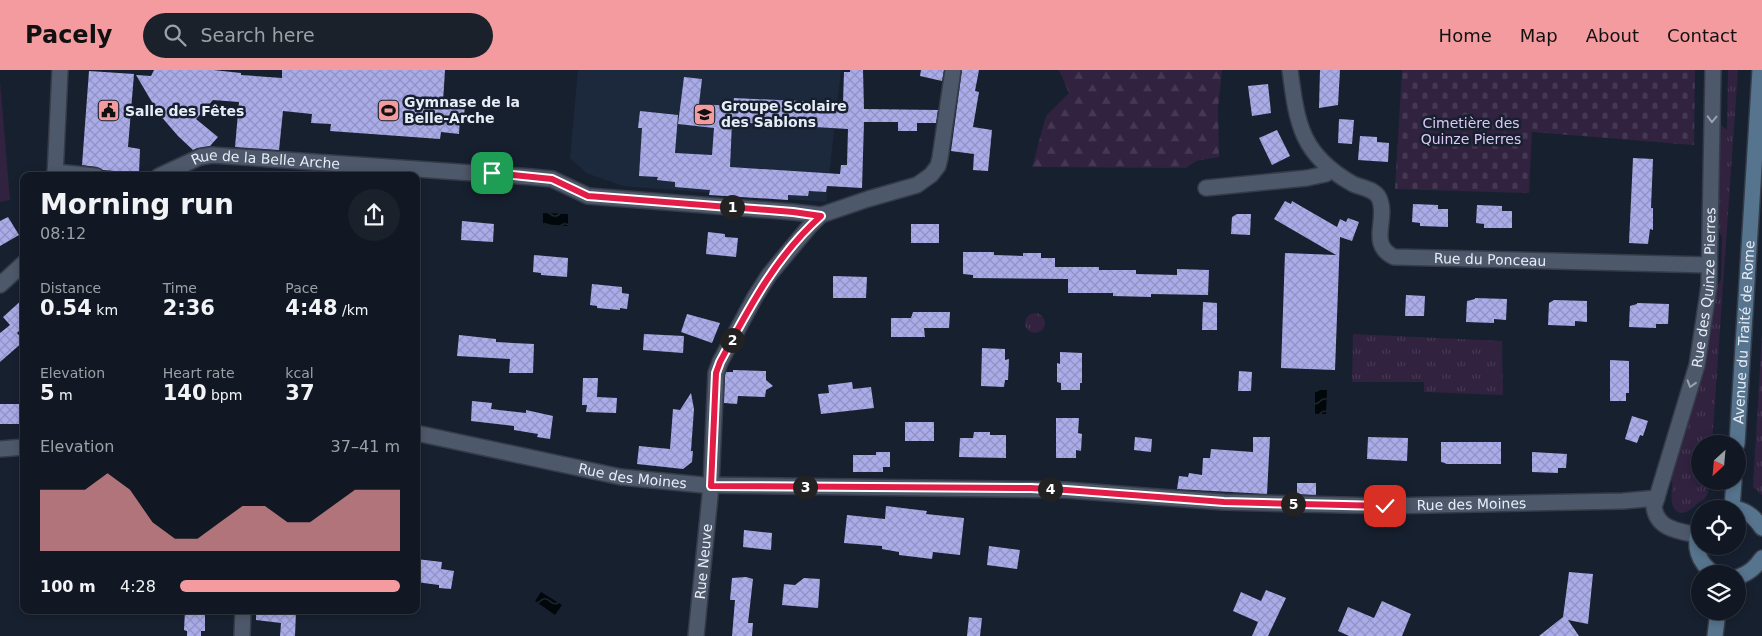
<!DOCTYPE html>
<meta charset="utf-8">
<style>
:root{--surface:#111823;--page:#1a212b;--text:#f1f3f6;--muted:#9ca0a6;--line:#303741;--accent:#f49b9f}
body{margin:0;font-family:"DejaVu Sans",sans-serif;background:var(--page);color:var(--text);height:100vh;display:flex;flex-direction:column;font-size:19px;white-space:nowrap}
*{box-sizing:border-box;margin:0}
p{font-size:16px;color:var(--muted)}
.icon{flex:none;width:28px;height:28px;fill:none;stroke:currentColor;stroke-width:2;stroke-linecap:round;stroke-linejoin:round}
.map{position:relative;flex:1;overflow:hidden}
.drawer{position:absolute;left:20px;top:102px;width:400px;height:442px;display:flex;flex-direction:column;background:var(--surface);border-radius:10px;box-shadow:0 2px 8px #0003,0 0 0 1px var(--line)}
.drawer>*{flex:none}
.needle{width:32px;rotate:206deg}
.fabs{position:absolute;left:1691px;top:365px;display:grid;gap:10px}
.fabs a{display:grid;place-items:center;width:55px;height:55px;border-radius:50%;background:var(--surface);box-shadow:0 2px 8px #0003,0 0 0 1px var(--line);font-size:25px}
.pin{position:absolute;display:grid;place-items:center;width:42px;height:42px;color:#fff;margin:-21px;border-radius:10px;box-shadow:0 2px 8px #0006}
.km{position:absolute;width:25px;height:25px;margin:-12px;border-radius:50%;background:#222;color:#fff;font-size:14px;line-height:25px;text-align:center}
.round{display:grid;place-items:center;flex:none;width:52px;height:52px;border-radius:26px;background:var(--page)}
.summary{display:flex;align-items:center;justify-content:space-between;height:85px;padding:0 20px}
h1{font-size:28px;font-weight:700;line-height:38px}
.metrics{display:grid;grid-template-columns:repeat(3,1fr);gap:8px;height:85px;padding:5px 20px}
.metrics div{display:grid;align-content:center}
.metrics b{font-size:21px;font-weight:700}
.metrics small{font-size:14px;font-weight:400}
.metrics p{font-size:14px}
.chart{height:140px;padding:10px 20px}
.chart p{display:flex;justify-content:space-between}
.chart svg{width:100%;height:90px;margin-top:5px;fill:var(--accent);opacity:.7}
ul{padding:0 20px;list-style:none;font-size:16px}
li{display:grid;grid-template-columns:80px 60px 1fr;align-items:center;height:38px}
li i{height:12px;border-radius:6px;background:var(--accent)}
header{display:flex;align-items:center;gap:30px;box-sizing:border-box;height:70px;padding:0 25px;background:var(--accent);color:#111}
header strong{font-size:24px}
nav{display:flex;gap:28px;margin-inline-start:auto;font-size:18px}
.search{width:350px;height:45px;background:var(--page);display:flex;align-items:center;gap:12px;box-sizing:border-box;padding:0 18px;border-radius:28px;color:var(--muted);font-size:19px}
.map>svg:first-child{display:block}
</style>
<header>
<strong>Pacely</strong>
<div class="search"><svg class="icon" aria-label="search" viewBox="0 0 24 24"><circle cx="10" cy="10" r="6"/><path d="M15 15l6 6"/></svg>Search here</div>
<nav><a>Home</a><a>Map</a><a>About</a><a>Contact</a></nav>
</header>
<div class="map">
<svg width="1762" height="566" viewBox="0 0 1762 566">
<defs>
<pattern id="grass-tufts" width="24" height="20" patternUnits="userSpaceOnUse" patternTransform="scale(1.25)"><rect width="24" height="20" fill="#312240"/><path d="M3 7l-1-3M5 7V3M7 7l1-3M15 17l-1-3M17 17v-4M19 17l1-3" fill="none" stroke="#453853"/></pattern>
<pattern id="forest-firs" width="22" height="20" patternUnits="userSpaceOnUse" patternTransform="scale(1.25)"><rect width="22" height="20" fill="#312240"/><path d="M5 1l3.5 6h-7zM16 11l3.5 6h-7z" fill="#453853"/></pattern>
<pattern id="cemetery-stones" width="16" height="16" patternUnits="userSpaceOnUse" patternTransform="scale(1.25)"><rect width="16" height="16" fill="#312240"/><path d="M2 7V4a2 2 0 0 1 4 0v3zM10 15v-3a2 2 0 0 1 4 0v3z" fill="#453853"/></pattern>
<pattern id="water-waves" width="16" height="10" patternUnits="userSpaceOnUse" patternTransform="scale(1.25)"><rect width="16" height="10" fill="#01080b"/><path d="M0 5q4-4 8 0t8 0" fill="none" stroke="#262c2f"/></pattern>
<pattern id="building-cross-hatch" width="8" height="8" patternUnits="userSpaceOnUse" patternTransform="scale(1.25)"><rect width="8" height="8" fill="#aaabe9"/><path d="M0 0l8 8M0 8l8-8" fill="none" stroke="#9192c1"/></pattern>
</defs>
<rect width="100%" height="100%" fill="#17202f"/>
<polygon fill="#1c293d" points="578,0 841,0 826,132 623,116 586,103 570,88"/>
<g fill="url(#grass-tufts)">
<path d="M1728,0H1738L1712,374H1700V411H1709C1709,416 1709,422 1706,427C1704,430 1700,431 1697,434C1691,439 1681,449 1674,438C1669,430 1673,420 1672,411L1668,410L1714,219L1721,210L1722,167L1715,155L1717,52L1727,60Z"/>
<circle cx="1035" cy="253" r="10"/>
<polygon points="1353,264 1502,271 1503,325 1424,322 1424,312 1352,312"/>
<polygon points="1762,264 1762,425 1753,417"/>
</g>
<polygon fill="url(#forest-firs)" points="1059,0 1222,0 1218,38 1219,87 1196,91 1186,98 1032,97 1046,46 1069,23"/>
<polygon fill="url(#cemetery-stones)" points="1402,0 1695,0 1694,75 1532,62 1529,123 1395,119"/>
<polygon fill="#312240" points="0,11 10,130 0,132"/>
<g fill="url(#water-waves)">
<polygon points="543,143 568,144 568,156 543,154"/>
<polygon points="1315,320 1327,320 1326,344 1315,344"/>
<polygon points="541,522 562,535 555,545 535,531"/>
</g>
<g fill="url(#building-cross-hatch)" fill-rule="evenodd">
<polygon points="154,0 213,0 241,3 241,5 282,8 282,0 445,0 443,32 465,33 464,47 460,46 459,64 441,62 440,69 330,61 331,54 311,53 312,44 283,41 279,80 235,77 239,32 213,30 196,49 218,67 210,76 197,78 193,80 178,66 159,44 136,5 151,6"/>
<path d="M850,0H863L864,39L938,40L936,53H917V61H898V52H864L862,118L827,116L826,122L809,121L808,126L788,125V130L709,125L710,120L675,117V112L657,110L658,107L639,106L642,58H638L640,41L678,45L675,83L712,85L714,58L678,54L684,7L702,9L699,34L733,36L734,28L843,33L844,2H850ZM732,52L848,59L847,95H841L840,104L730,97Z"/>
<polygon points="921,0 944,0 942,11 920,6"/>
<polygon points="962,0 979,0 975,21 979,22 973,57 992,60 988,101 973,100 974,84 951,81"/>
<polygon points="1320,0 1340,0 1338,35 1319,38"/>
<polygon points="89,1 134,4 128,77 140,79 139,103 103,100 97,97 82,95"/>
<polygon points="1268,14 1271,43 1252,46 1248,16"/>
<polygon points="1339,49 1354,50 1352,74 1338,73"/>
<polygon points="1277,60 1290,86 1272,95 1259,68"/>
<polygon points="1360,66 1377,67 1377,72 1389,73 1388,92 1358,90"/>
<polygon points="1633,88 1653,89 1651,138 1653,138 1653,160 1650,159 1648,174 1629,173"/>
<polygon points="1285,131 1291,134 1292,131 1337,157 1340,149 1346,152 1348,148 1359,152 1352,171 1340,167 1335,300 1281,298 1285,183 1336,185 1274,149"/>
<polygon points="1413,134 1438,135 1438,139 1448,139 1448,157 1420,156 1420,153 1412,152"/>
<polygon points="1477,135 1502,136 1502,141 1512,141 1512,158 1484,158 1484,154 1476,153"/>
<polygon points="1237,144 1251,144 1250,165 1231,164 1232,147"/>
<polygon points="8,147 19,165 0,176 0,151"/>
<polygon points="462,151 494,154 493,172 461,170"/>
<rect x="911" y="154" width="28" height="19"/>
<polygon points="708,162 725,164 725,167 738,168 736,187 706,184"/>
<polygon points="963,182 994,182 994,185 1023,186 1023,183 1041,183 1041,188 1055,188 1055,197 1099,197 1099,200 1136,200 1136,204 1177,205 1177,199 1209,200 1208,225 1151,224 1151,227 1113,226 1113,223 1068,223 1068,209 973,208 973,205 963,204"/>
<polygon points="534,185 568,188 567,207 541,205 541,203 533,202"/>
<polygon points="833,206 867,207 866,228 833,228"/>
<polygon points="592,214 622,217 622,223 629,224 627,239 620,238 620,240 597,238 597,236 590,235"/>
<polygon points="1406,225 1425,226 1424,246 1405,246"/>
<polygon points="24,228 24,256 17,263 24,271 0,292 0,263 10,255 3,247"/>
<polygon points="1475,228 1507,229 1506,250 1494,249 1494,253 1466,252 1467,231 1475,229"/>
<polygon points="1554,230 1587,231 1587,252 1575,251 1575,256 1548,255 1549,233"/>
<polygon points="1203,232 1217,233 1217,260 1202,260"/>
<polygon points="1637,233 1669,234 1668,254 1656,254 1656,258 1629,257 1630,236 1637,234"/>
<polygon points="913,242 950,242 949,258 924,258 925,267 891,267 891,248 911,248"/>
<polygon points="687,244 720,253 712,273 681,262"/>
<polygon points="644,264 684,266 683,283 643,280"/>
<polygon points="459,265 496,269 496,272 534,274 533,303 509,303 510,289 457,286"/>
<polygon points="982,278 1005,279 1005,290 1009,289 1008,310 1005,310 1004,317 981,316"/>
<polygon points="1060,282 1082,283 1082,313 1080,313 1080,320 1061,320 1061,313 1057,312 1057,293 1060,294"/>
<polygon points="1610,290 1629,291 1629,323 1626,323 1626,331 1610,331"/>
<polygon points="733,300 766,301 766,310 773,316 766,320 765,327 738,326 737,334 724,333 725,305 726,302 733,302"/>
<polygon points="1239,301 1252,302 1251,321 1238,321"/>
<polygon points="583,308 598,308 597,327 617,328 616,343 586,342 587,335 582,335"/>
<polygon points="852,312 853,319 871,317 874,338 821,344 818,324 829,323 828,315"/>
<polygon points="691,323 694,339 691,381 693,381 692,392 683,399 637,394 639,376 670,379 673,339 680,340"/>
<polygon points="472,331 492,333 491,339 526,343 526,340 553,346 550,369 537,367 538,364 514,360 514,356 471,351"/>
<rect x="0" y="334" width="21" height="20"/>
<polygon points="1632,346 1648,351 1643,366 1640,365 1637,373 1625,369"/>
<polygon points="1056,348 1079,348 1078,363 1082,364 1081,381 1076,380 1076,388 1056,388"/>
<rect x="905" y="352" width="29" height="19"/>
<polygon points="974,362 990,362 990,365 1006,365 1006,388 959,387 960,368 973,368"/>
<polygon points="1135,367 1152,369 1151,382 1134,380"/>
<polygon points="1253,367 1270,367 1267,424 1177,419 1179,406 1188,407 1189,403 1202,405 1203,388 1210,388 1211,379 1253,382"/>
<polygon points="1368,367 1408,368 1407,391 1367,389"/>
<polygon points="1441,372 1501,372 1501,394 1446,394 1445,393 1441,392"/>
<polygon points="876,382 890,382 890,397 883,397 883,402 853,402 853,385 876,385"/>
<polygon points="1532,382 1567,384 1566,398 1558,398 1558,403 1532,402"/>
<polygon points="1297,413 1316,413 1316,425 1297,424"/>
<polygon points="886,436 927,441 926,444 964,448 960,485 933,482 932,489 899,485 899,482 882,479 882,476 844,473 847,445 885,449"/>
<polygon points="744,460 772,463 771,480 743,477"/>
<polygon points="989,476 1020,480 1017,499 987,495"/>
<polygon points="416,489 442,492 441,499 454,501 451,519 439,518 439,515 416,512"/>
<polygon points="1569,502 1593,504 1588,554 1568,550 1579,566 1539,566 1563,547"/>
<polygon points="746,507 753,509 748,553 753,553 752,566 732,566 735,530 730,530 732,508"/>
<polygon points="804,508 820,509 818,538 782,535 784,514 795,515"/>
<polygon points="1266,520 1286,528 1268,566 1252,566 1258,552 1233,541 1241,522 1261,531"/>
<polygon points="1382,531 1411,544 1402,566 1349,566 1338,561 1348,537 1374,548"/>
<polygon points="185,541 205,541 205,561 201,561 201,566 187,566 187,561 184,560"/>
<polygon points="256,541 296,541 295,566 280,566 281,553 256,550"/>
<polygon points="969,547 982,548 980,566 967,566"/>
</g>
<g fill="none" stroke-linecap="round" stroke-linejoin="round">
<defs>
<g id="street">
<path id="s1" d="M1290,0C1297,54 1301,85 1353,114C1362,118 1375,119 1379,128C1389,149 1367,174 1394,187L1709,195"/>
<polyline points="55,102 96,106"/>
<polyline points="55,106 60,0"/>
<path id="s2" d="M159,106L200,87L212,85L532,107L552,109L588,126L793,142L821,145"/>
<polyline points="1206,118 1307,108 1326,104 1331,99"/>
<polyline points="0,215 24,193"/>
<path id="s3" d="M416,363L621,407L703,415L1066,420L1224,432L1385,436L1623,431L1657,428"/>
<polyline points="0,379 24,377"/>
<path id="s4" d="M1697,465C1678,461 1657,459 1654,437L1697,295L1709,216L1713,0"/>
<polyline points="242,566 243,541"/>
<path id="s5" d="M696,566L711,416L716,303L720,292L755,227L769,205L809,157L821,145L868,129L917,115L931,105L938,96L940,88L953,0"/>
</g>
<g id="secondary">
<path id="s6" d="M1737,374L1760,0"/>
<polyline points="1732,438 1734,411"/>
<path d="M1738,439C1749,442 1755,448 1762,458"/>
<path d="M1700,456C1693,475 1697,493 1715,504"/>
<path d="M1738,507C1749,503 1755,498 1762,488"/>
<polyline points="1715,566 1718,541"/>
</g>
</defs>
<use href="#street" stroke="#353b48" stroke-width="18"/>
<use href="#secondary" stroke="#353b48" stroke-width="18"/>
<use href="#street" stroke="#4d586a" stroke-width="15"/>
<use href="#secondary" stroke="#56748d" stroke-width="15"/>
</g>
<defs><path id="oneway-chevron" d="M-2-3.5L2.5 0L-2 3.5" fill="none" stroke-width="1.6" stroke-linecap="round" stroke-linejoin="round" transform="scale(1.25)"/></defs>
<g stroke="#9aa2b1">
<use href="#oneway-chevron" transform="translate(1712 49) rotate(91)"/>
<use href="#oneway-chevron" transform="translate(1691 314) rotate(107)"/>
</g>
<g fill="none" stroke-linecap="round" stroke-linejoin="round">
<defs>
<path id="route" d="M492,103L552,109L588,126L793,142L821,146C775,187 749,238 720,292L716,303L711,416L1031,418L1066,420L1224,432L1385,436"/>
</defs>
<use href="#route" stroke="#fff" stroke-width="10"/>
<use href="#route" stroke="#e11d48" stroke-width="6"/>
</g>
<defs>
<symbol id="stadium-square" viewBox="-11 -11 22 22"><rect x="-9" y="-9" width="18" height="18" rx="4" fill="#f49b9f" stroke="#17202f"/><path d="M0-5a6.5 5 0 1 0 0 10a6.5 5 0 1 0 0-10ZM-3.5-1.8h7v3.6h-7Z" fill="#111"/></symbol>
<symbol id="civic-square" viewBox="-11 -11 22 22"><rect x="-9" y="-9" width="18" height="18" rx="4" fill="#f49b9f" stroke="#17202f"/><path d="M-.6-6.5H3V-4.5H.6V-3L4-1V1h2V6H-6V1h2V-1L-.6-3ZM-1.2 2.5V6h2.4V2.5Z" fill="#111"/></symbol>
<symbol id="school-square" viewBox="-11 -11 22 22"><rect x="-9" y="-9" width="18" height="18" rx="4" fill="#f49b9f" stroke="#17202f"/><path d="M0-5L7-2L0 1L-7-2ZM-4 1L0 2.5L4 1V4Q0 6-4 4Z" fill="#111"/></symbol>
</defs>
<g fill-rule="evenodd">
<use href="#stadium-square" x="376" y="28" width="25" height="25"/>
<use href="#civic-square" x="96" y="28" width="25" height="25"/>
<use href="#school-square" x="692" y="32" width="25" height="25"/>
</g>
<g text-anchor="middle" stroke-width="5" stroke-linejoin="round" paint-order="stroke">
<g font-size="14" font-weight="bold" fill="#e7edf8" stroke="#17202f" text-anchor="start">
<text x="404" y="37">Gymnase de la<tspan x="404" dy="16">Belle-Arche</tspan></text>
<text x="721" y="41">Groupe Scolaire<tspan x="721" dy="16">des Sablons</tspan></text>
<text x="125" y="46">Salle des Fêtes</text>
</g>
<g font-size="14" fill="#dec7f7" stroke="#17202f">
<text x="1471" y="58">Cimetière des<tspan x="1471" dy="16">Quinze Pierres</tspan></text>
</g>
<g font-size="14" fill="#e7edf8" stroke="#17202f">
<text dy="5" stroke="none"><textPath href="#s2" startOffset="111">Rue de la Belle Arche</textPath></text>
<text dy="5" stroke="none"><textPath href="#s1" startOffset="329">Rue du Ponceau</textPath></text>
<text dy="5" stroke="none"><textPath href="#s4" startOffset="282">Rue des Quinze Pierres</textPath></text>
<text dy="5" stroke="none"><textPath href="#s6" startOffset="112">Avenue du Traité de Rome</textPath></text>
<text dy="5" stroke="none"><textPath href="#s3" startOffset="221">Rue des Moines</textPath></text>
<text dy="5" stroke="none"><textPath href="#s3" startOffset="1061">Rue des Moines</textPath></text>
<text dy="5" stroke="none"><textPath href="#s5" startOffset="75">Rue Neuve</textPath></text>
</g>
</g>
</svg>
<div class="fabs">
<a><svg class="needle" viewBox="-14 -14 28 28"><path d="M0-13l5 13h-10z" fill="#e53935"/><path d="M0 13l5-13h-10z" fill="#9ca0a6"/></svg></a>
<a><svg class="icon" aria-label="locate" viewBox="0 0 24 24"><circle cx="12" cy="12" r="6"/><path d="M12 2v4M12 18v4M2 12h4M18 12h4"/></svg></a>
<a><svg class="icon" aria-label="layers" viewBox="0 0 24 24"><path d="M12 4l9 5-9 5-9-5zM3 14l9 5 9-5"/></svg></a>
</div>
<div class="pin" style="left:492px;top:103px;background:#1e9e55"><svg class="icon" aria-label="arrive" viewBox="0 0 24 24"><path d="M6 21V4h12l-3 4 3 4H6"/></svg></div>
<div class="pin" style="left:1385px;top:436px;background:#d93025"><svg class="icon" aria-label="check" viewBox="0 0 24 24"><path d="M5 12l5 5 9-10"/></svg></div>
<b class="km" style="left:732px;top:137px">1</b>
<b class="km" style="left:732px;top:270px">2</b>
<b class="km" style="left:805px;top:417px">3</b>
<b class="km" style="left:1050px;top:419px">4</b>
<b class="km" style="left:1293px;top:434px">5</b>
<section class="drawer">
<div class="summary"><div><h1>Morning run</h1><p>08:12</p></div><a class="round"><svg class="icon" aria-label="share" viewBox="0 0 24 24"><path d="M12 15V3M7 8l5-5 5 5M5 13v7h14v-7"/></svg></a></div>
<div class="metrics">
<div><p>Distance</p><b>0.54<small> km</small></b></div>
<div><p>Time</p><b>2:36</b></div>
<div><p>Pace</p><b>4:48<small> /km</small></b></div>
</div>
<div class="metrics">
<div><p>Elevation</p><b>5<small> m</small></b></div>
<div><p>Heart rate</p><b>140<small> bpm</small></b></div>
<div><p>kcal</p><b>37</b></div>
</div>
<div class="chart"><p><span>Elevation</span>37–41 m</p>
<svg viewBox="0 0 160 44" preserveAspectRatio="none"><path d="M0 44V14L10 14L20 14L30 6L40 14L50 30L60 38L70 38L80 30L90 22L100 22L110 30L120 30L130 22L140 14L150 14L160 14V44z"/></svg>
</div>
<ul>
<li><b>100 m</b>4:28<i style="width:100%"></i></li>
</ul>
</section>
</div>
